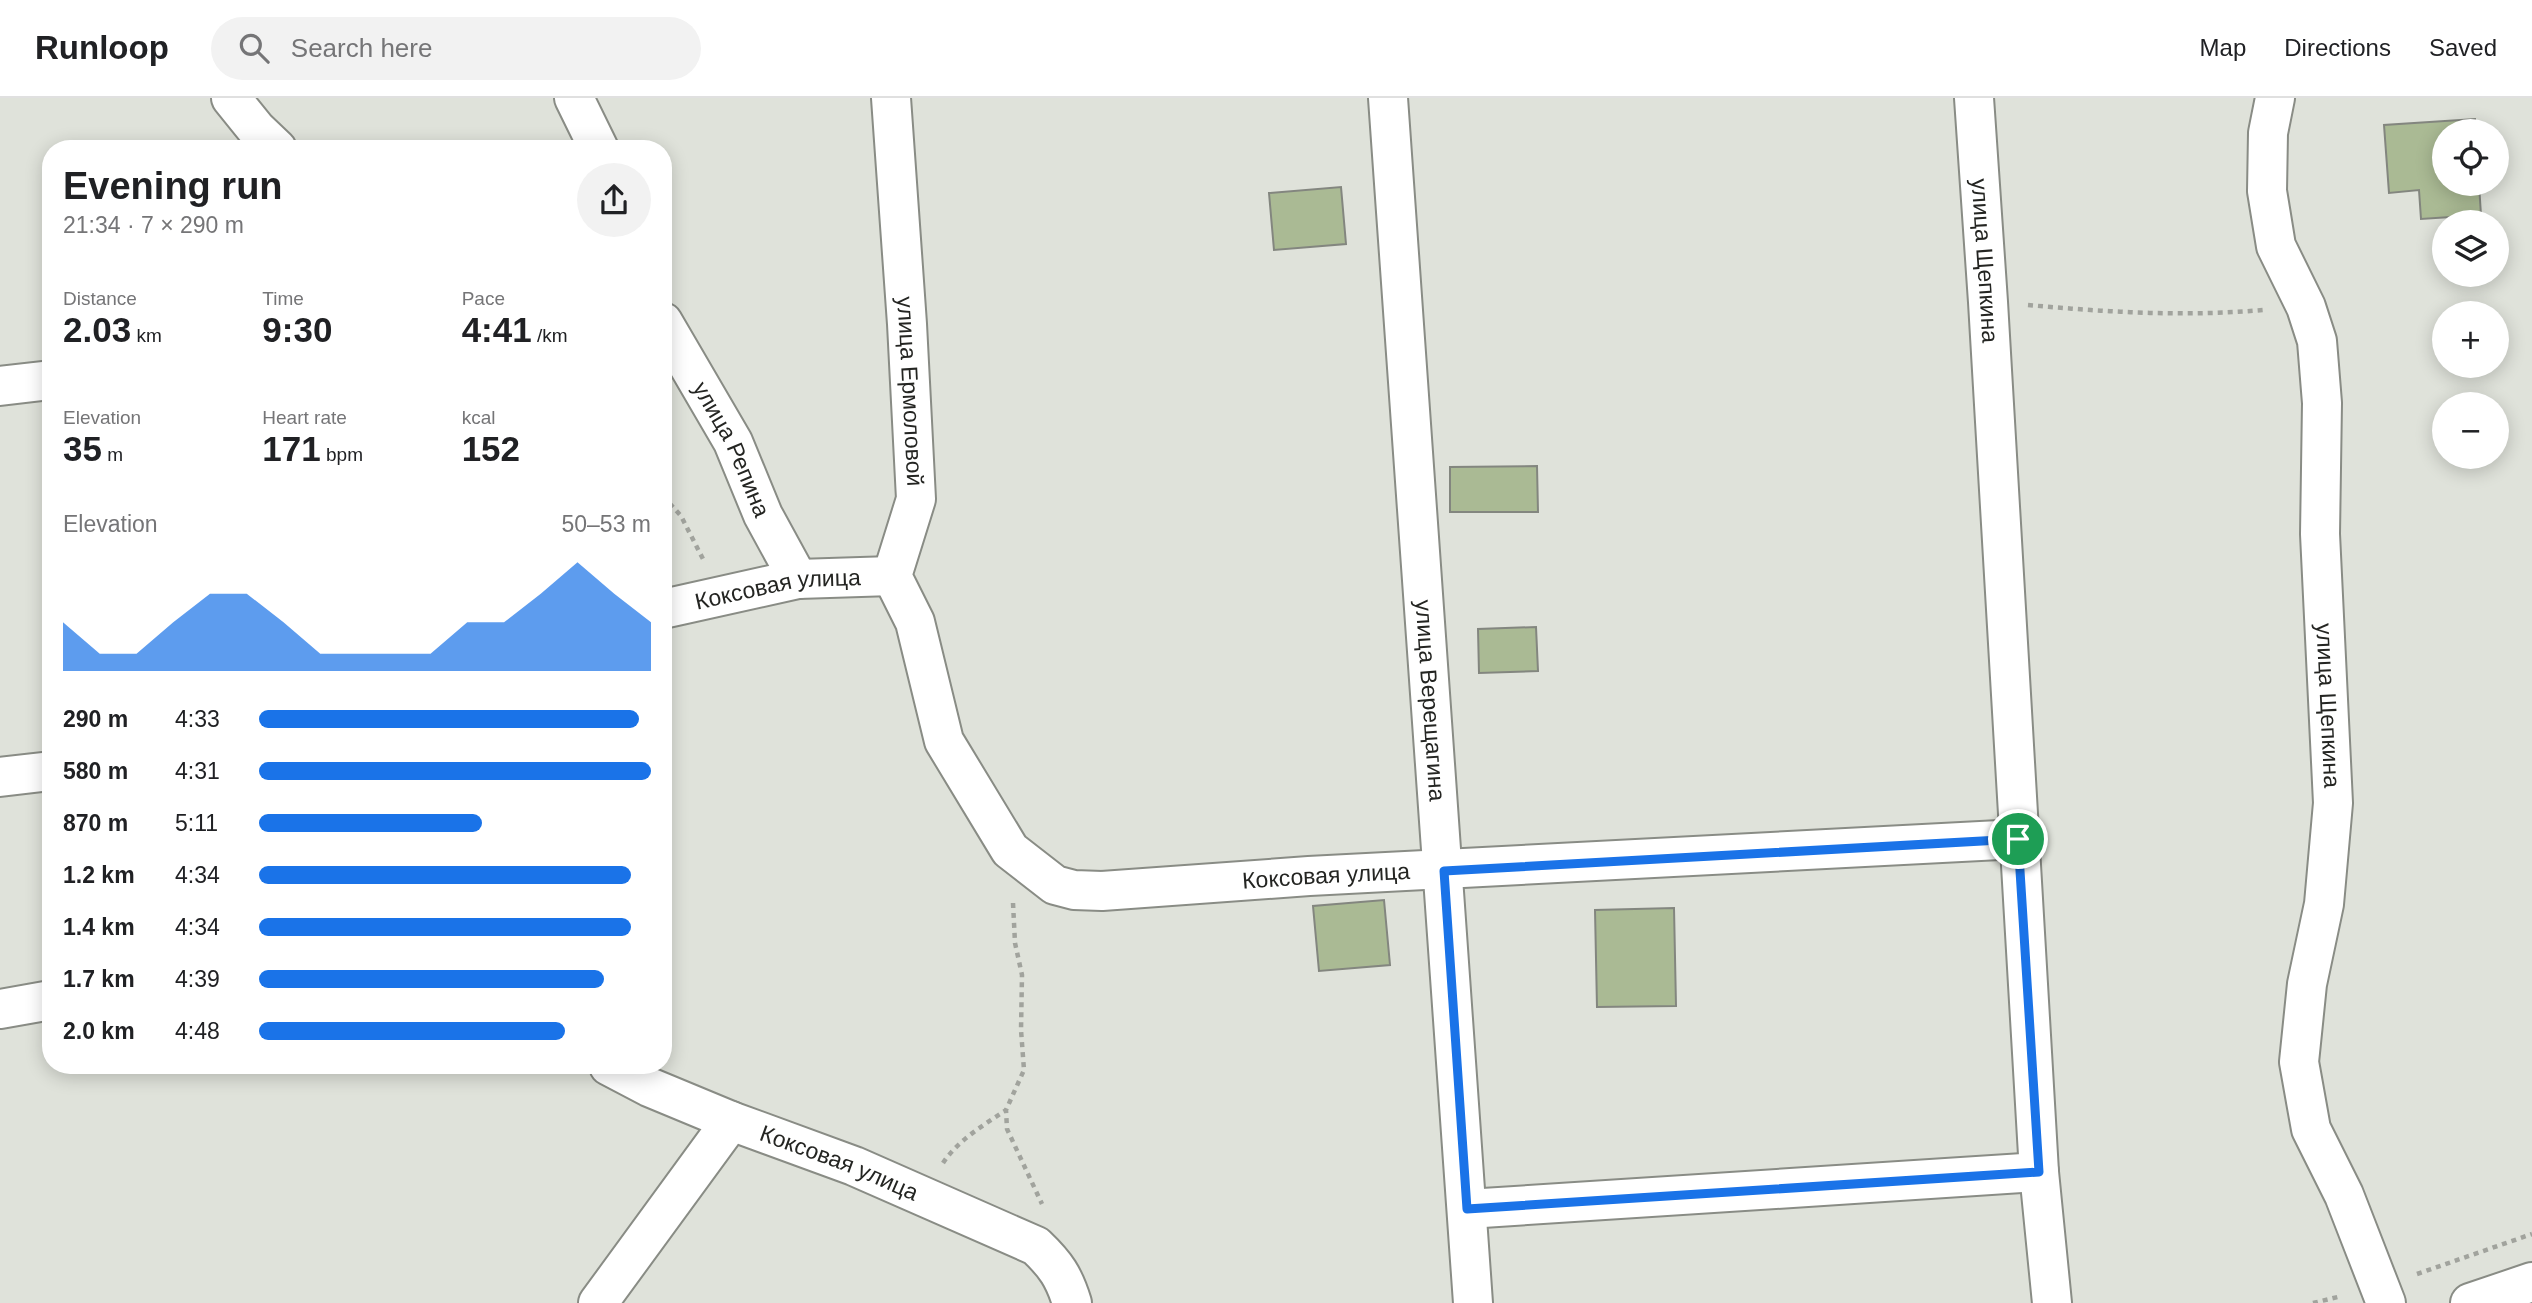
<!DOCTYPE html>
<meta charset="utf-8">
<style>
:root{--surface:#fff;--page:#f2f2f2;--text:#202124;--muted:#757577;--line:#e0e0e0;--accent:#1a73e8}
body{margin:0;font-family:Helvetica,sans-serif;background:var(--page);color:var(--text);height:100vh;display:flex;flex-direction:column;font-size:26px;white-space:nowrap}
*{box-sizing:border-box;margin:0}
p{font-size:23px;color:var(--muted)}
.icon{flex:none;width:38px;height:38px;fill:none;stroke:currentColor;stroke-width:2;stroke-linecap:round;stroke-linejoin:round}
.map{position:relative;flex:1;overflow:hidden}
.sheet{position:absolute;left:42px;top:42px;width:630px;height:934px;display:flex;flex-direction:column;background:var(--surface);border-radius:28px;box-shadow:0 4px 18px #0003}
.sheet>*{flex:none}
.controls{position:absolute;left:2432px;top:21px;display:grid;gap:14px}
.controls a{display:grid;place-items:center;width:77px;height:77px;border-radius:50%;background:var(--surface);box-shadow:0 4px 18px #0003;font-size:35px}
.pin{position:absolute;display:grid;place-items:center;width:60px;height:60px;color:#fff;margin:-30px;border:4px solid #fff;border-radius:50%;box-shadow:0 2px 7px #0007}
.round{display:grid;place-items:center;flex:none;width:74px;height:74px;border-radius:37px;background:var(--page)}
.head{display:flex;align-items:center;justify-content:space-between;height:119px;padding:0 21px}
h1{font-size:38px;font-weight:700;line-height:52px}
.figures{display:grid;grid-template-columns:repeat(3,1fr);gap:10px;height:119px;padding:7px 21px}
.figures div{display:grid;align-content:center}
.figures b{font-size:35px;font-weight:700}
.figures small{font-size:19px;font-weight:400}
.figures p{font-size:19px}
.chart{height:196px;padding:14px 21px}
.chart p{display:flex;justify-content:space-between}
.chart svg{width:100%;height:126px;margin-top:7px;fill:var(--accent);opacity:.7}
ul{padding:0 21px;list-style:none;font-size:23px}
li{display:grid;grid-template-columns:112px 84px 1fr;align-items:center;height:52px}
li i{height:18px;border-radius:9px;background:var(--accent)}
header{display:flex;align-items:center;gap:42px;box-sizing:border-box;height:98px;padding:0 35px;background:var(--surface);border-bottom:2px solid var(--line)}
header strong{font-size:33px}
nav{display:flex;gap:38px;margin-inline-start:auto;font-size:24px}
.search{width:490px;height:63px;background:var(--page);display:flex;align-items:center;gap:18px;box-sizing:border-box;padding:0 24px;border-radius:38px;color:var(--muted);font-size:26px}
.map>svg:first-child{display:block}
</style>
<header>
<strong>Runloop</strong>
<div class="search"><svg class="icon" aria-label="search" viewBox="0 0 24 24"><circle cx="10" cy="10" r="6"/><path d="M15 15l6 6"/></svg>Search here</div>
<nav><a>Map</a><a>Directions</a><a>Saved</a></nav>
</header>
<div class="map">
<svg width="2532" height="1205" viewBox="0 0 2532 1205">
<rect width="100%" height="100%" fill="#dfe2da"/>
<g fill="#aaba94" stroke="#83867f" stroke-width="2">
<polygon points="2475,21 2476,33 2445,33 2445,86 2479,86 2481,117 2421,121 2419,92 2389,95 2384,27"/>
<polygon points="1341,89 1346,146 1274,152 1269,95"/>
<polygon points="1537,368 1538,414 1450,414 1450,369"/>
<polygon points="1536,529 1538,573 1479,575 1478,531"/>
<polygon points="1384,802 1390,867 1319,873 1313,808"/>
<polygon points="1674,810 1676,908 1597,909 1595,812"/>
</g>
<g fill="none" stroke-linecap="round" stroke-linejoin="round">
<defs>
<g id="street">
<polyline points="231,0 256,31 277,51"/>
<polyline points="574,0 599,51"/>
<path id="s1" d="M891,0L907,226L916,401L892,478L915,524L944,643L1010,752L1055,787L1074,792L1102,793L1309,778L2019,741"/>
<path id="s2" d="M1388,0L1473,1205"/>
<path id="s3" d="M1974,0L1988,204L2039,1074L2052,1205"/>
<path id="s4" d="M2275,0L2268,35L2267,93L2276,148L2306,209L2317,243L2322,305L2320,436L2333,705L2324,806L2307,886L2299,964L2311,1031L2344,1097L2386,1205"/>
<path id="s5" d="M663,224L733,344L763,417L798,481"/>
<polyline points="0,288 51,282"/>
<path id="s6" d="M663,511L798,481L892,478"/>
<polyline points="0,679 51,673"/>
<polyline points="0,911 51,902"/>
<path id="s7" d="M609,968L649,989L731,1023L854,1068L1036,1148C1056,1167 1064,1179 1072,1205"/>
<polyline points="1467,1111 2039,1074"/>
<polyline points="598,1205 731,1023"/>
</g>
<polyline id="secondary" points="2470,1205 2532,1184"/>
</defs>
<use href="#street" stroke="#898c85" stroke-width="42"/>
<use href="#secondary" stroke="#898c85" stroke-width="42"/>
<g stroke="#a1a39d" stroke-width="4.5" stroke-dasharray="5 5" stroke-linecap="butt">
<path d="M2028,207C2106,214 2184,219 2263,212"/>
<polyline points="663,398 681,418 703,461"/>
<polyline points="1013,805 1015,845 1022,877 1021,932 1024,972 1006,1012 1007,1031 1042,1106"/>
<path d="M943,1065C958,1042 984,1027 1006,1012"/>
<polyline points="2417,1176 2532,1136"/>
<polyline points="2313,1205 2342,1198"/>
</g>
<use href="#street" stroke="#fff" stroke-width="38"/>
<use href="#secondary" stroke="#fff" stroke-width="38"/>
</g>
<g fill="none" stroke-linecap="round" stroke-linejoin="round">
<defs>
<polygon id="route" points="2018,741 2039,1074 1467,1111 1444,773"/>
</defs>
<use href="#route" stroke="#fff" stroke-width="14"/>
<use href="#route" stroke="#1a73e8" stroke-width="9"/>
</g>
<g text-anchor="middle" stroke-width="5" stroke-linejoin="round" paint-order="stroke">
<g font-size="23" fill="#242522" stroke="#ecefe8">
<text dy="8" stroke="none"><textPath href="#s3" startOffset="163">улица Щепкина</textPath></text>
<text dy="8" stroke="none"><textPath href="#s1" startOffset="294">улица Ермоловой</textPath></text>
<text dy="8" stroke="none"><textPath href="#s5" startOffset="145">улица Репина</textPath></text>
<text dy="8" stroke="none"><textPath href="#s6" startOffset="117">Коксовая улица</textPath></text>
<text dy="8" stroke="none"><textPath href="#s2" startOffset="604">улица Верещагина</textPath></text>
<text dy="8" stroke="none"><textPath href="#s4" startOffset="618">улица Щепкина</textPath></text>
<text dy="8" stroke="none"><textPath href="#s1" startOffset="1113">Коксовая улица</textPath></text>
<text dy="8" stroke="none"><textPath href="#s7" startOffset="250">Коксовая улица</textPath></text>
</g>
</g>
</svg>
<div class="controls">
<a><svg class="icon" aria-label="locate" viewBox="0 0 24 24"><circle cx="12" cy="12" r="6"/><path d="M12 2v4M12 18v4M2 12h4M18 12h4"/></svg></a>
<a><svg class="icon" aria-label="layers" viewBox="0 0 24 24"><path d="M12 4l9 5-9 5-9-5zM3 14l9 5 9-5"/></svg></a>
<a>+</a>
<a>−</a>
</div>
<div class="pin" style="left:2018px;top:741px;background:#1e9e55"><svg class="icon" aria-label="arrive" viewBox="0 0 24 24"><path d="M6 21V4h12l-3 4 3 4H6"/></svg></div>
<section class="sheet">
<div class="head"><div><h1>Evening run</h1><p>21:34 · 7 × 290 m</p></div><a class="round"><svg class="icon" aria-label="share" viewBox="0 0 24 24"><path d="M12 15V3M7 8l5-5 5 5M5 13v7h14v-7"/></svg></a></div>
<div class="figures">
<div><p>Distance</p><b>2.03<small> km</small></b></div>
<div><p>Time</p><b>9:30</b></div>
<div><p>Pace</p><b>4:41<small> /km</small></b></div>
</div>
<div class="figures">
<div><p>Elevation</p><b>35<small> m</small></b></div>
<div><p>Heart rate</p><b>171<small> bpm</small></b></div>
<div><p>kcal</p><b>152</b></div>
</div>
<div class="chart"><p><span>Elevation</span>50–53 m</p>
<svg viewBox="0 0 160 44" preserveAspectRatio="none"><path d="M0 44V27L10 38L20 38L30 27L40 17L50 17L60 27L70 38L80 38L90 38L100 38L110 27L120 27L130 17L140 6L150 17L160 27V44z"/></svg>
</div>
<ul>
<li><b>290 m</b>4:33<i style="width:97%"></i></li>
<li><b>580 m</b>4:31<i style="width:100%"></i></li>
<li><b>870 m</b>5:11<i style="width:57%"></i></li>
<li><b>1.2 km</b>4:34<i style="width:95%"></i></li>
<li><b>1.4 km</b>4:34<i style="width:95%"></i></li>
<li><b>1.7 km</b>4:39<i style="width:88%"></i></li>
<li><b>2.0 km</b>4:48<i style="width:78%"></i></li>
</ul>
</section>
</div>
